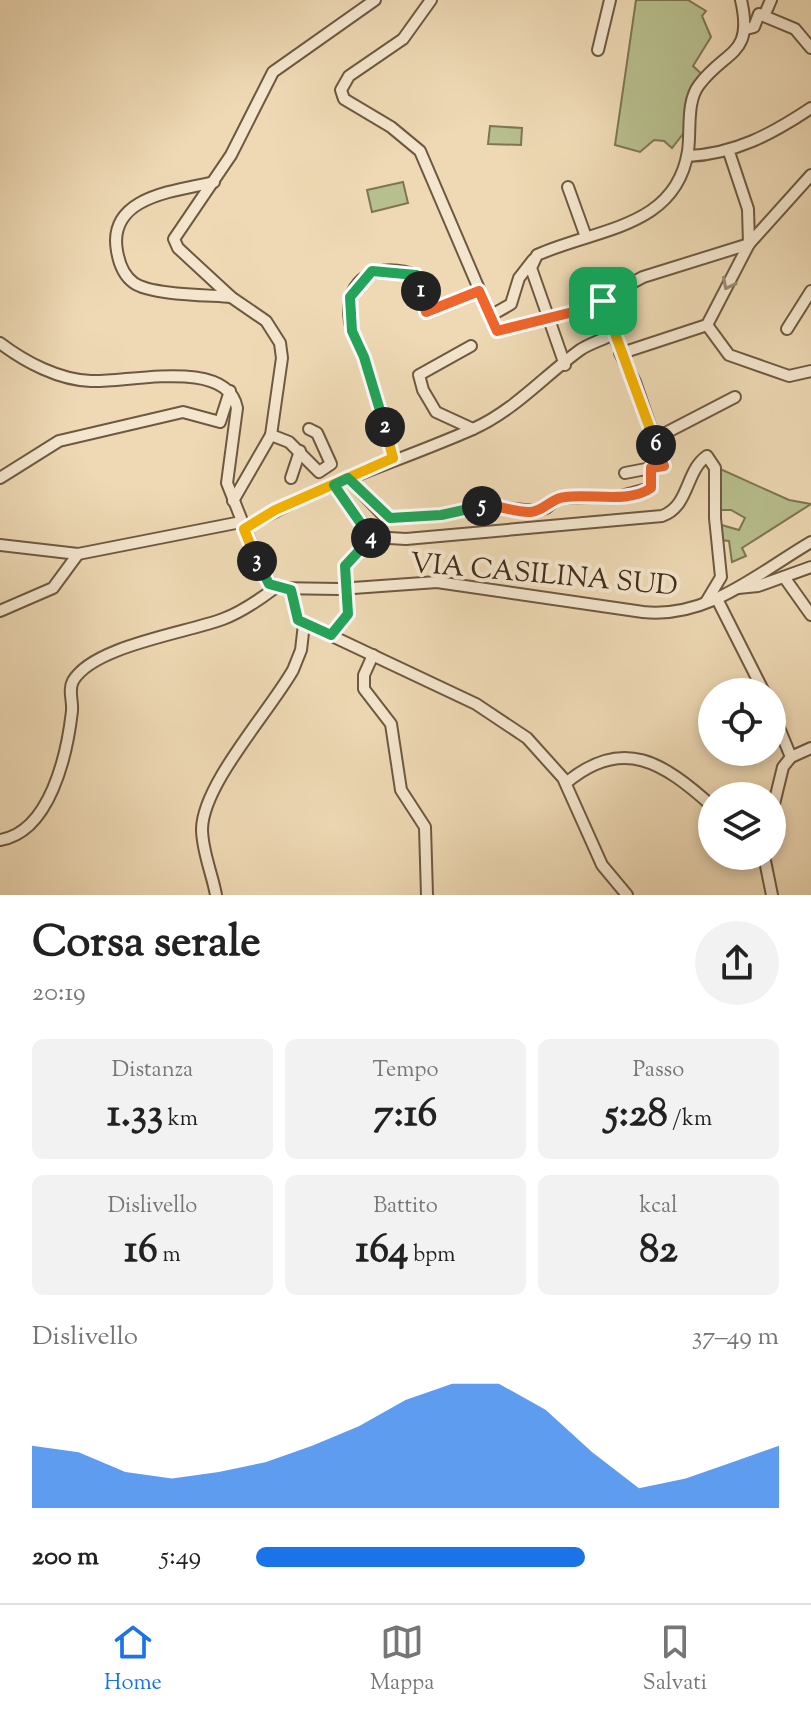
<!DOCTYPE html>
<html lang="it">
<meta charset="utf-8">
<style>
:root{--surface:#fff;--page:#f2f2f2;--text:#222;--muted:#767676;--line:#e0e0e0;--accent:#1a73e8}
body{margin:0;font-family:"Sorts Mill Goudy",serif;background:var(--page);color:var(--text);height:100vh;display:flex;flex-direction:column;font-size:30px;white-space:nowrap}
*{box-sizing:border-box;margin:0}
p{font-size:26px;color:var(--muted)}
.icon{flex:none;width:44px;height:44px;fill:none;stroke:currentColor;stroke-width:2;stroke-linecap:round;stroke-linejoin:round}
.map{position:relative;height:895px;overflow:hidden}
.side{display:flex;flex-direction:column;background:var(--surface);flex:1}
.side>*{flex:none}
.tools{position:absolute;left:698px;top:678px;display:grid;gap:16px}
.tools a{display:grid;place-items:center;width:88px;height:88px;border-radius:50%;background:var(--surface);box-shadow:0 4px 12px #0003;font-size:40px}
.pin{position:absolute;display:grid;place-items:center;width:68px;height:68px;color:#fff;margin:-34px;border-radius:16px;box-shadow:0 4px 12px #0006}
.km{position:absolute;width:40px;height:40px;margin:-20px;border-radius:50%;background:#222;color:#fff;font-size:22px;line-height:40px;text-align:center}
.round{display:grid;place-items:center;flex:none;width:84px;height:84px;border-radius:42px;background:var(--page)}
.headline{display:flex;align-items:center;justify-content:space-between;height:136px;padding:0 32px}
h1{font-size:44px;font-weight:700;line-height:60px}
.figures{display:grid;grid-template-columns:repeat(3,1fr);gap:12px;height:136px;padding:8px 32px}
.figures div{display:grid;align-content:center;border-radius:12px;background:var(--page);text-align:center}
.figures b{font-size:40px;font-weight:700}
.figures small{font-size:22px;font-weight:400}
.figures p{font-size:22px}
.chart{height:224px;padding:16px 32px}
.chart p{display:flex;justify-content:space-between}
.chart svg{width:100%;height:144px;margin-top:8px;fill:var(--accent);opacity:.7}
ul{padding:0 32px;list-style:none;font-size:26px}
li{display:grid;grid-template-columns:128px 96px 1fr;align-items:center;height:60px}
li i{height:20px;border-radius:10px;background:var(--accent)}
.dock{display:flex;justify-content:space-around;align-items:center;height:112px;border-top:2px solid var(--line);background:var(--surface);font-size:22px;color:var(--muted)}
.dock a{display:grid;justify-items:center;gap:4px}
.dock .on{color:var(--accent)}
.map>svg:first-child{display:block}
</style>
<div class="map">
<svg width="811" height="895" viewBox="0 0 811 895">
<rect width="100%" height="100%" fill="#eed9b4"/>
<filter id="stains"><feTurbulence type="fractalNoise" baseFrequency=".0025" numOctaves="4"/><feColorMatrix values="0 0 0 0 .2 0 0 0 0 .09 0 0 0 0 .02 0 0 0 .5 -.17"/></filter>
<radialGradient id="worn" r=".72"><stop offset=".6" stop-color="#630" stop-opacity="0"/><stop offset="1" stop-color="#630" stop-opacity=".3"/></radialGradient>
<g fill="#b8bf8e" stroke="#7d7653" stroke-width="2">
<polygon points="636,0 688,0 706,11 702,16 711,37 693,66 706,78 697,82 690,135 683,134 672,148 664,141 654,140 640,152 615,145"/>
<polygon points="490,126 522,128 521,145 488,144"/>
<polygon points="403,182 408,203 372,212 367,190"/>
<polygon points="718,468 789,500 811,504 742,548 746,556 732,562 729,541 720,540 718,524 739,530 745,518 731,510 718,510"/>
</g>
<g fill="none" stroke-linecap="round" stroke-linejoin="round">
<defs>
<g id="minor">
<polyline points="431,0 403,39 349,76 341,90 344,99 391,127 420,151 497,331 581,310 643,277 749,244"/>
<polyline points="764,16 771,0"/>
<polyline points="746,29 754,27 759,14 795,29 811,48"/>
<polyline points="598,50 610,0"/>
<polyline points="729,152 748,209 749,244"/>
<path d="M688,156C735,154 772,134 811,108"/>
<path d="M214,182C176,191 107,196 117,251C119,263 124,276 134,283C151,295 208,295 231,297"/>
<polyline points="568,187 586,237"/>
<polyline points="603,301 613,334"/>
<polyline points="490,316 511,304 519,278 533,260"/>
<polyline points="707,325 749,244 811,175"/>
<polyline points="787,329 811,291"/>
<path d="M0,343C25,362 59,380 91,381C127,383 227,357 237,408L227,483L263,574L275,588L339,589L437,582L643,612C708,619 758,573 811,542"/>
<polyline points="471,346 419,375 423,390 436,412 473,429"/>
<polyline points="620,353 635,382 664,466 651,468"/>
<path d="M565,365L531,268L537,255C598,228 676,228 688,151C691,131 686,102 699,85C726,49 754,56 741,0"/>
<polyline points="271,435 289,442 319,472 331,464 317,433 309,429"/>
<polyline points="654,439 735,397"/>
<path d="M393,458C386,424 374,389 364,356C360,344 352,335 350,322C343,275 380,261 418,276L426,312L479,291"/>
<polyline points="0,478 59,441 183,412 220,422 230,391"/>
<polyline points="291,478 300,451"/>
<polyline points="348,478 382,514 391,518 441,515 487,506 534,511 546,508 558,498 621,496 651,488 651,468 625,473"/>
<path d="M334,485L372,537L406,539L662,516C690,506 685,471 707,456L715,468V518L721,577L706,602"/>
<polyline points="233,501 271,435 282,358 280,343 266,321 231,297 178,248 174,239 231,155 273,72 375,0"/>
<path d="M244,529C317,485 396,463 473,429C515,410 544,376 580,350C590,343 603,340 613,334L622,353L707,325L729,355L789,376L811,371"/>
<polyline points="0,545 78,554 241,522"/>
<polyline points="784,577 811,615"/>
<polyline points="738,588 758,586 811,567"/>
<polyline points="291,590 298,620 476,704 527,738 563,778 602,865 627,895"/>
<polyline points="717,599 764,692"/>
<polyline points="0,611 53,588 78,554"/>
<polyline points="331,635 348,614 345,566 372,537"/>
<polyline points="373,655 364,675 364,689 391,724 401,790 425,827 427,895"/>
<polyline points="772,711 791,757 783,767 772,812"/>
<polyline points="791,757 811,748"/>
<path d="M566,783C623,735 664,763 712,806"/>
<path d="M0,840C50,832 67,755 72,711C73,701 68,690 73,681C93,646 186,633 223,619C242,612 259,600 275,588"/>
<polyline points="764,856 772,895"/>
<path d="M216,895C212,873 202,851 202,829C203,784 269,712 293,670L301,650L304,624"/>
</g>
</defs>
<use href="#minor" stroke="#6d593f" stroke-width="14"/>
<use href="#minor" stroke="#f4e6ce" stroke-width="10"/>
</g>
<defs><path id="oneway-chevron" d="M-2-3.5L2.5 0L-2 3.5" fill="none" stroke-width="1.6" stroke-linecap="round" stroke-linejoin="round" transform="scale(2)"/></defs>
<use stroke="#9b8a73" href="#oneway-chevron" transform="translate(728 284) rotate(117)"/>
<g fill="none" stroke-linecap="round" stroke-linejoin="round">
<defs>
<polyline id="split-1" points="421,291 426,312 479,291 497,331 581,310 603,301"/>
<polyline id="split-2" points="385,427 364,357 352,331 350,297 372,271 416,275 421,291"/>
<polyline id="split-3" points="257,561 244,529 275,510 393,458 385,427"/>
<polyline id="split-4" points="257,561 269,584 291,590 298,620 331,635 348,614 345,566 371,538"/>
<polyline id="split-5" points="371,538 334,485 348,478 390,518 441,515 482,506"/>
<path id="split-6" d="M482,506C499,504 514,513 531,512C546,510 551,498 565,497C591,493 628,504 651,488V468L664,466L656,445"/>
<polyline id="split-7" points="603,301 656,445"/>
</defs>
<use href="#split-1" stroke="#fff" stroke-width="16"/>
<use href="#split-2" stroke="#fff" stroke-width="16"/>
<use href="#split-3" stroke="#fff" stroke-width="16"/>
<use href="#split-4" stroke="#fff" stroke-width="16"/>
<use href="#split-5" stroke="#fff" stroke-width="16"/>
<use href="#split-6" stroke="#fff" stroke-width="16"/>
<use href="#split-7" stroke="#fff" stroke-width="16"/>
<use href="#split-1" stroke="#f0652b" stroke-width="10"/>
<use href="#split-2" stroke="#22a559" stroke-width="10"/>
<use href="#split-3" stroke="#f5b400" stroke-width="10"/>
<use href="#split-4" stroke="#22a559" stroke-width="10"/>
<use href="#split-5" stroke="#22a559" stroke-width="10"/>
<use href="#split-6" stroke="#f0652b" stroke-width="10"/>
<use href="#split-7" stroke="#f5b400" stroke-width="10"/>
</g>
<g text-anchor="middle" stroke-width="8" stroke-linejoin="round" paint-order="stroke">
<g font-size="28" fill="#422e18" stroke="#f4e6ce">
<text transform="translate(544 573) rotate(5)" y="10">VIA CASILINA SUD</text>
</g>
</g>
<rect width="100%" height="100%" filter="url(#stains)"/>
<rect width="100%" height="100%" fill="url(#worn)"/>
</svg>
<div class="tools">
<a><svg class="icon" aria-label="locate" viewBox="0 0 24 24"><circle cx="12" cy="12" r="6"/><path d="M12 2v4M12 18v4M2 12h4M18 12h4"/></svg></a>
<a><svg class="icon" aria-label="layers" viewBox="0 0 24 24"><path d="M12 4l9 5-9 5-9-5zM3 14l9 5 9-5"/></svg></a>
</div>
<div class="pin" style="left:603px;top:301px;background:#1e9e55"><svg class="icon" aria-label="arrive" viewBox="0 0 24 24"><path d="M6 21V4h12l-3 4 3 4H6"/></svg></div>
<b class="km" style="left:421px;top:291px">1</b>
<b class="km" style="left:385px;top:427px">2</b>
<b class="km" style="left:257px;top:561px">3</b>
<b class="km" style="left:371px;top:538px">4</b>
<b class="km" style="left:482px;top:506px">5</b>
<b class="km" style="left:656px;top:445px">6</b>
</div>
<section class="side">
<div class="headline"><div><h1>Corsa serale</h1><p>20:19</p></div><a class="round"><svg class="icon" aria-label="share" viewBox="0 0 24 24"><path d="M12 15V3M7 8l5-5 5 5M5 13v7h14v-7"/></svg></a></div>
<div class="figures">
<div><p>Distanza</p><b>1.33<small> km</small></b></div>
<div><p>Tempo</p><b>7:16</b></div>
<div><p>Passo</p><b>5:28<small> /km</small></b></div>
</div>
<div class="figures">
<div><p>Dislivello</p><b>16<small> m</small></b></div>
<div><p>Battito</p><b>164<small> bpm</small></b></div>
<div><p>kcal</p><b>82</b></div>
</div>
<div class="chart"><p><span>Dislivello</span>37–49 m</p>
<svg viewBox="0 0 160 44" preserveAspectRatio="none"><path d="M0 44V25L10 27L20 33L30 35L40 33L50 30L60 25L70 19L80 11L90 6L100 6L110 14L120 27L130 38L140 35L150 30L160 25V44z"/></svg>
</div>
<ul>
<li><b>200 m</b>5:49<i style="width:63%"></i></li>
</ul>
</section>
<nav class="dock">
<a class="on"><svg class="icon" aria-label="home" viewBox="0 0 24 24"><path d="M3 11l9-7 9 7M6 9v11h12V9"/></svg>Home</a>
<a><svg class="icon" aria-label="map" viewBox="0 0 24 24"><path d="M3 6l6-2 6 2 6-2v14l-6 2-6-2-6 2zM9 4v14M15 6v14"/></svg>Mappa</a>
<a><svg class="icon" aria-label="saved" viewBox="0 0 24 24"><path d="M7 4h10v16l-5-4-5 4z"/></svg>Salvati</a>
</nav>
